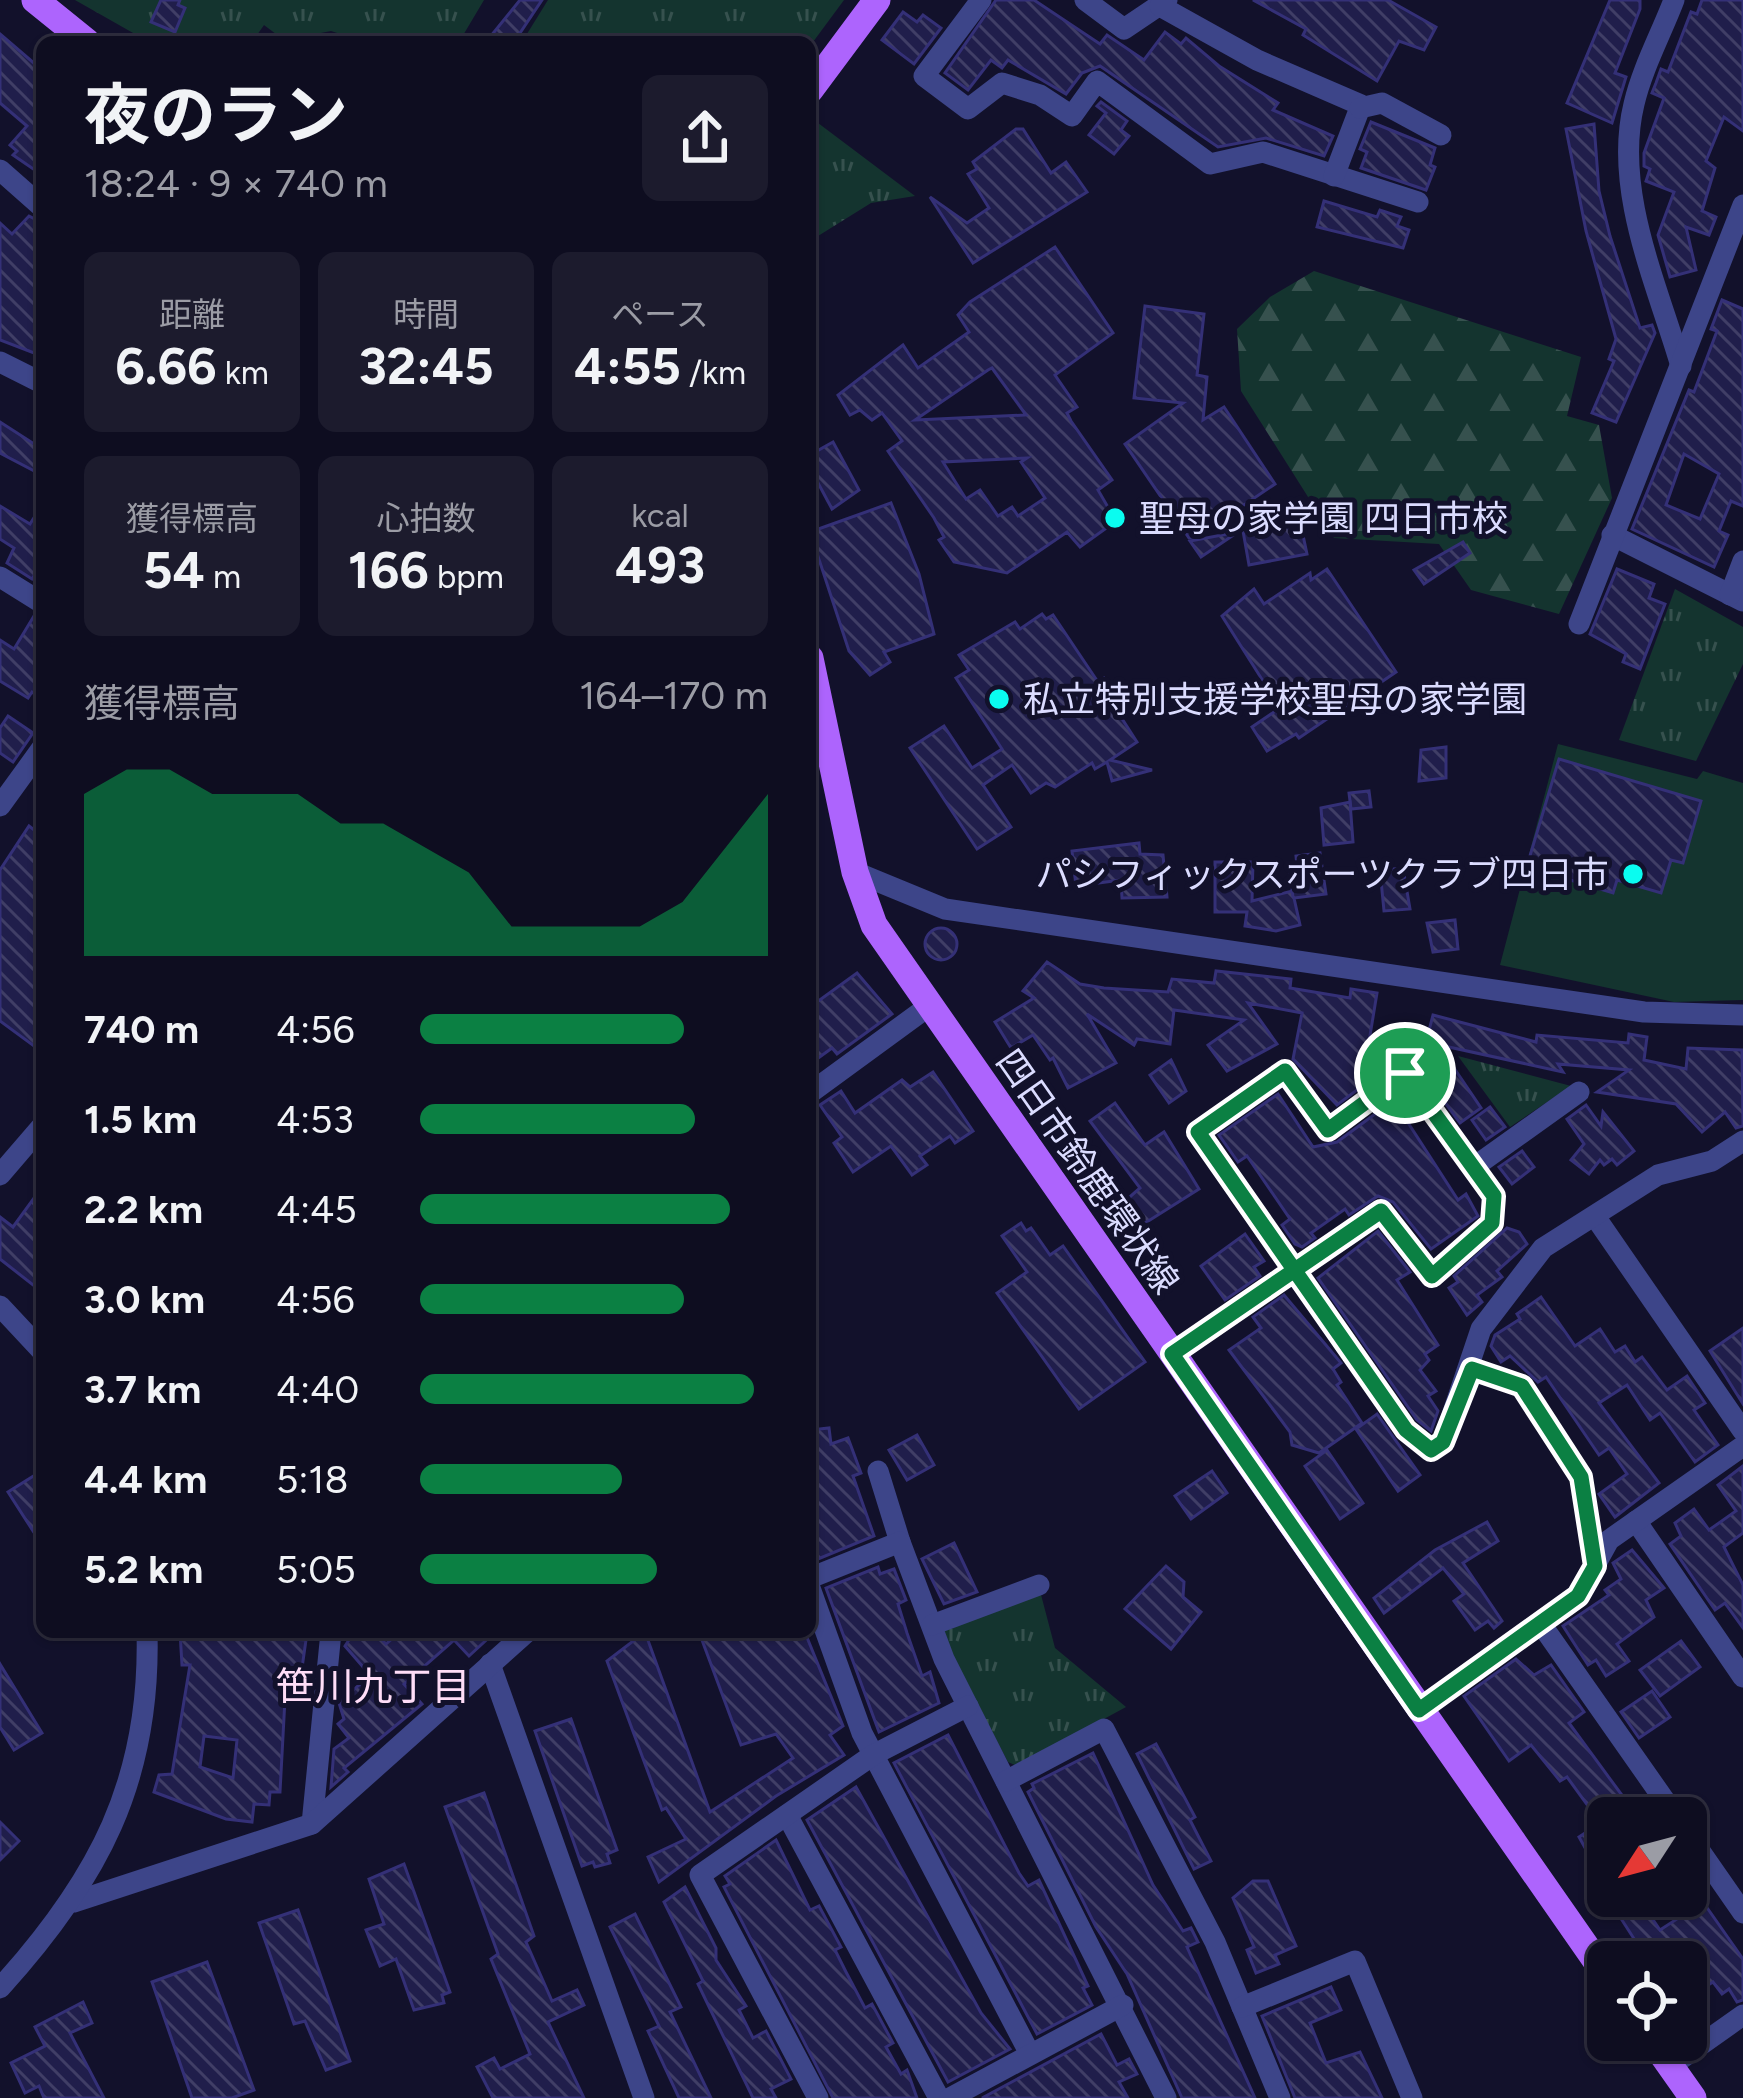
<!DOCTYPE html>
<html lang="ja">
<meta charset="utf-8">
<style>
:root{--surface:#0e0d20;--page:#1c1b2d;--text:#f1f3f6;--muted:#9b9ca5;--line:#2e2d3e;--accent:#0b8043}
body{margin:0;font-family:Figtree,"Noto Sans JP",sans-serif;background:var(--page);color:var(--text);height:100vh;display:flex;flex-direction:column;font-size:45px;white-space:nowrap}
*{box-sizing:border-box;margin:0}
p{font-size:39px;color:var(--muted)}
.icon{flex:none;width:66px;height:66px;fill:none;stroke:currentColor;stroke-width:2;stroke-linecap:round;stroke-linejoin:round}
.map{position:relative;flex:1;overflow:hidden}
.sheet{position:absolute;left:36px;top:36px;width:780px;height:1602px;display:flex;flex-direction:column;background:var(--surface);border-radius:18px;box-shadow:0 3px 9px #0004,0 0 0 3px var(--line)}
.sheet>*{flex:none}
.needle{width:78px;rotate:234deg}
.controls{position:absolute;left:1587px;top:1797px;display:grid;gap:24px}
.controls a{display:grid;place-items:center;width:120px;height:120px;border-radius:18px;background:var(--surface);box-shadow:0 3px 9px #0004,0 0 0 3px var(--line);font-size:60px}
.pin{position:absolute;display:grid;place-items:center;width:102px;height:102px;color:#fff;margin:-51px;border:6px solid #fff;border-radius:50%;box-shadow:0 3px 12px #0007}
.round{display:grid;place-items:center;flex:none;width:126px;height:126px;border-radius:18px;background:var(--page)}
.overview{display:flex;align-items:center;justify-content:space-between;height:204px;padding:0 48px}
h1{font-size:66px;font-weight:700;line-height:90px}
.stats{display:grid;grid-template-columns:repeat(3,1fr);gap:18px;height:204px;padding:12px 48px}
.stats div{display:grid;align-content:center;border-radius:18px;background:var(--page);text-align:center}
.stats b{font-size:51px;font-weight:700}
.stats small{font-size:33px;font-weight:400}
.stats p{font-size:33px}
.chart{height:336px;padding:24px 48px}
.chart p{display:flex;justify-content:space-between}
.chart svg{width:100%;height:216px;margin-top:12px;fill:var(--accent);opacity:.7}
ul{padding:0 48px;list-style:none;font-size:39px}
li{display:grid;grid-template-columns:192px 144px 1fr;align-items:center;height:90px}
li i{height:30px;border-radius:15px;background:var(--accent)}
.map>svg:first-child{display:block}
</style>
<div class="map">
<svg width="1743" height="2098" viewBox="0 0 1743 2098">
<defs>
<pattern id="forest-firs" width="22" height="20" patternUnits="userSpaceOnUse" patternTransform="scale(3)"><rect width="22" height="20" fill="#14342f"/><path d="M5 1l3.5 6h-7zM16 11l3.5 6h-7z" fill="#36514e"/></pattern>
<pattern id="park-tufts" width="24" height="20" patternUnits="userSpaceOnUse" patternTransform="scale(3)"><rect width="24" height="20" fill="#14342f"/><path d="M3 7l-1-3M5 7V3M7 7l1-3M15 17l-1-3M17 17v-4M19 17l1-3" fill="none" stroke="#36514e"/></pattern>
<pattern id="building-back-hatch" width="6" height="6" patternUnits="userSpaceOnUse" patternTransform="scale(3)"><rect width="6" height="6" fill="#201e4b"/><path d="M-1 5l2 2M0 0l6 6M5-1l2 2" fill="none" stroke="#403e66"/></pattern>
</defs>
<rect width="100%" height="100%" fill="#12112b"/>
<polygon fill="#14342f" points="1558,744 1697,779 1703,771 1743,783 1743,1000 1674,1002 1500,965"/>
<polygon fill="url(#forest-firs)" points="1314,271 1581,357 1567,416 1599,425 1612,498 1559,614 1471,590 1439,544 1334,538 1241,391 1237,329 1270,297"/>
<g fill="url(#park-tufts)">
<polygon points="75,0 484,0 459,42 366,42 331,31 284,40 264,25 252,42 149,42"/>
<polygon points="548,0 844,0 810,46 522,42"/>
<polygon points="817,123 818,123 915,196 871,203 818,236 810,229 810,133"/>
<polygon points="1675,589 1743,627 1743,664 1696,761 1619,740"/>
<polygon points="1458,1056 1571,1086 1510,1127"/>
<polygon points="1040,1591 1055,1648 1126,1707 1017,1766 1008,1762 954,1660 943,1629"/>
</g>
<g fill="url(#building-back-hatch)" stroke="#343077" stroke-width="3" fill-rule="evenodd">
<polygon points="161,0 180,0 178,5 185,8 175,32 151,22"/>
<polygon points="520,0 542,0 514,42 486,42"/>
<polygon points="996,0 1034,0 1100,44 1107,35 1144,60 1165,32 1181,44 1186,38 1219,66 1278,103 1273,110 1333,136 1324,156 1266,138 1218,147 1100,66 1082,73 1066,94 1008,60 1002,68 991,60 968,90 945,73"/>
<polygon points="1253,0 1388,0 1436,27 1424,50 1399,41 1377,81 1303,35 1306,29"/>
<polygon points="1610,0 1640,0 1640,9 1615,73 1626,77 1612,123 1567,103"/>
<polygon points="1702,0 1743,0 1743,131 1724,117 1706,161 1715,168 1702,211 1716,217 1709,235 1686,227 1696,270 1670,277 1658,235 1674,192 1646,181 1650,169 1644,166 1644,153 1664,98 1652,93 1656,83 1661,69 1668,72 1691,12 1697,14"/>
<polygon points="903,12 917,22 923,15 941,28 914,64 882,40"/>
<polygon points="0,34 42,70 42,175 13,155 17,151 10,145 27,126 0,103"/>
<polygon points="1101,102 1127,121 1121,130 1129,136 1114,154 1089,135 1106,113 1097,106"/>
<polygon points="1371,122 1435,148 1430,165 1435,167 1426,190 1361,168 1367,152 1360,149"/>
<polygon points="1594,124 1599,191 1610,236 1640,328 1652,325 1655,333 1616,422 1592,413 1614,361 1609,359 1616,339 1586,231 1566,129"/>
<polygon points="1016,129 1023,129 1051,173 1066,162 1087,192 973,263 930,197 967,223 989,208 968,174 977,169 973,162"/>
<polygon points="1324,201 1377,217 1380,210 1401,217 1397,226 1409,230 1403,248 1317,227"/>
<polygon points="29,216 42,223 42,356 0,340 0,223 12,234"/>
<path d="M1055,247L1113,333L1055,375L1077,407L1067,413L1071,421L1112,480L1098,490L1116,521L1080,547L1067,532L1007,573L954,562L939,540L944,537L934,518L888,451L902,441L882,413L872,420L860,410L850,415L838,395L903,345L918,368L969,332L958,315L970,302ZM992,368L1026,415L915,420L988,370ZM1027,458L1021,462L1045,498L1018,516L1012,507L998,516L980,490L966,499L943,462Z"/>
<path d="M1722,300L1743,309V506L1731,501L1719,531L1728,535L1714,567L1632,529L1689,390L1694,392L1717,331L1711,329ZM1684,454L1719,474L1700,519L1666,505Z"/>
<polygon points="1145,306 1204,314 1197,375 1207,377 1203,420 1224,407 1275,484 1195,538 1189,538 1125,444 1183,403 1134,398"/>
<polygon points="0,422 42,449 42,475 0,453"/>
<polygon points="833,442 859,490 832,509 810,468 810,455"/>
<polygon points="891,503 919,574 934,634 884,652 890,662 870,675 849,651 810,532"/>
<polygon points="42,505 42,563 32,579 7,563 14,548 0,539 0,506 30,524"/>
<polygon points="1300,521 1307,554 1249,565 1243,531"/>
<polygon points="1238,532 1201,557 1190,541"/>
<polygon points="1463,542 1470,553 1424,584 1414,570"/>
<polygon points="1327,569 1396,672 1299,738 1296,734 1267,751 1252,727 1280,708 1222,616 1254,589 1264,604 1310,573 1311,580"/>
<polygon points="1617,569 1654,584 1649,598 1665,604 1640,669 1623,662 1626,654 1590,634"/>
<polygon points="1042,614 1046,619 1053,615 1098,682 1104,678 1118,700 1112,703 1137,742 1110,760 1152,770 1112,781 1107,762 1095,769 1092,763 1055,787 1046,783 1031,793 1012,765 983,785 1011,827 977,849 910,748 944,726 972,768 1002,749 956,678 969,670 959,655 1015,622 1020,629"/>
<polygon points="34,616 42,618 42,699 32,692 28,698 0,681 0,640 14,649"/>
<polygon points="8,716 33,733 13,762 0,753 0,728"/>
<polygon points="1446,747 1446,778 1419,781 1421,750"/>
<polygon points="1559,759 1701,801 1683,863 1671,860 1661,893 1617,880 1613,893 1547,873 1544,885 1523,879"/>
<polygon points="1369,791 1371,807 1351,809 1349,793"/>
<polygon points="1350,802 1353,842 1324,845 1321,808"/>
<polygon points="29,826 42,836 42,1035 34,1046 0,1021 0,870"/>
<polygon points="1139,843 1140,854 1163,855 1167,897 1122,898 1121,880 1076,886 1072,851"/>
<polygon points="1320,853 1326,894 1294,898 1300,925 1276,931 1245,926 1247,912 1215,912 1215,862 1253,862 1252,901 1292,891 1293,897 1289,867 1297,866 1296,856"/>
<polygon points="1403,868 1410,909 1384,911 1380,870"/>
<polygon points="1455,920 1458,949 1433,952 1427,923"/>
<circle cx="941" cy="944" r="16"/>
<polygon points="1047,962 1080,984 1104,988 1168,992 1172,979 1214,983 1216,971 1291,979 1290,988 1350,998 1351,989 1377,993 1363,1078 1378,1068 1381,1072 1337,1105 1293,1059 1302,1013 1248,1003 1277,1044 1227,1071 1208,1045 1244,1020 1174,1010 1170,1044 1137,1039 1134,1045 1087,1014 1116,1063 1068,1088 1053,1058 1050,1060 1033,1035 1011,1048 995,1022 1034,998 1023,991"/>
<polygon points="857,973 892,1014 837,1054 832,1048 810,1064 810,1007"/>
<polygon points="1433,1015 1536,1042 1537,1035 1628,1043 1629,1034 1647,1037 1644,1060 1686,1069 1688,1048 1742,1050 1743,1126 1736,1128 1725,1112 1702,1132 1676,1104 1597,1092 1629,1070 1558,1064 1563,1072 1426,1042"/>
<polygon points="1171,1060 1186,1091 1169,1103 1150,1075"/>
<polygon points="1452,1065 1481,1108 1460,1123 1429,1081"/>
<polygon points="933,1072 973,1131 955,1143 950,1136 920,1156 927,1165 912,1175 891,1146 853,1172 834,1143 842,1137 820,1105 841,1091 855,1113 902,1080 910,1087"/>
<polygon points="1278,1094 1313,1147 1337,1142 1398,1097 1410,1114 1405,1118 1458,1200 1466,1194 1478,1216 1431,1249 1393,1202 1378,1196 1349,1215 1345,1209 1311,1233 1315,1238 1302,1247 1295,1244 1282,1225 1290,1219 1247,1156 1238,1162 1219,1135"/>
<polygon points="1115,1103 1145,1145 1164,1132 1199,1189 1123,1237 1108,1216 1140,1188 1090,1121"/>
<polygon points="1586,1105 1601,1126 1603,1112 1634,1151 1617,1165 1612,1159 1604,1165 1600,1160 1589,1174 1571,1160 1584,1144 1567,1119"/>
<polygon points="1490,1107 1505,1127 1486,1140 1472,1120"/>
<polygon points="1522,1151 1534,1167 1512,1184 1499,1167"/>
<polygon points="42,1187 42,1292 0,1259 0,1217 13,1227"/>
<polygon points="1021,1223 1026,1231 1031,1228 1050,1255 1063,1246 1145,1362 1079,1409 997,1293 1027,1272 1002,1236"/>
<polygon points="1507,1228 1519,1232 1527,1244 1497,1271 1502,1277 1477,1295 1482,1302 1467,1315 1449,1288 1458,1282 1454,1276"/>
<polygon points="1378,1231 1410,1272 1397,1280 1438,1345 1425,1354 1429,1360 1420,1370 1436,1391 1428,1396 1438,1411 1431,1431 1417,1420 1318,1278"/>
<polygon points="1245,1234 1264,1261 1254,1267 1260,1276 1225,1300 1201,1266"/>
<polygon points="1284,1295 1341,1363 1333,1369 1341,1382 1337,1385 1362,1423 1319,1453 1292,1445 1290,1432 1229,1350 1261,1328 1253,1317"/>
<polygon points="1541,1297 1575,1346 1600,1329 1615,1352 1625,1346 1635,1362 1642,1357 1667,1390 1687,1376 1705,1403 1694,1410 1718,1445 1695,1462 1660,1413 1650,1420 1627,1385 1599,1403 1659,1483 1615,1517 1599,1494 1627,1474 1609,1448 1599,1455 1546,1377 1538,1382 1510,1356 1501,1362 1491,1346 1495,1335 1520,1319 1517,1314"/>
<polygon points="1743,1328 1743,1404 1710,1351"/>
<polygon points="1377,1414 1420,1475 1398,1491 1356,1429"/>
<polygon points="829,1428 831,1444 848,1438 861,1473 853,1476 874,1536 818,1559 810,1539 810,1430"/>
<polygon points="917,1435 934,1465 907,1480 889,1450"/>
<polygon points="1327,1450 1363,1503 1340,1519 1305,1466"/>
<polygon points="1743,1466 1743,1533 1724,1547 1743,1585 1743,1628 1725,1603 1715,1610 1670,1544 1681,1536 1675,1523 1694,1509 1709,1530 1736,1511 1718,1485"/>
<polygon points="1212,1471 1227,1493 1191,1519 1175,1496"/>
<polygon points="35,1475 42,1486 42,1545 8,1492"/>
<polygon points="1487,1522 1498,1541 1463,1563 1502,1621 1494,1628 1488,1621 1475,1630 1454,1601 1464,1594 1443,1568 1384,1613 1374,1598 1435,1550"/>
<polygon points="954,1543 977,1592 944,1604 922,1559"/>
<polygon points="1632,1550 1664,1588 1646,1600 1654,1617 1617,1644 1629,1661 1606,1676 1596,1660 1588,1665 1563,1626 1609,1595 1605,1590 1621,1579 1613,1563"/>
<polygon points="1166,1566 1184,1582 1183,1597 1201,1612 1171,1649 1125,1609"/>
<polygon points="878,1567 880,1574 894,1569 906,1600 898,1604 907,1633 922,1676 930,1672 939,1703 879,1732 826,1588"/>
<path d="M180,1632H292L291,1639L306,1640L300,1682L286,1680L280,1792H270L269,1805L254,1804L252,1822L226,1819L154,1792L159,1775L172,1774L183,1707L190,1665H182ZM204,1736L237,1740L233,1778L200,1767Z"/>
<polygon points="354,1632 375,1632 386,1644 400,1632 495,1632 469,1656 454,1640 404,1684 422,1704 344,1768 348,1772 331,1787 334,1749 349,1738 338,1724 344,1719 339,1703 370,1675 345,1646"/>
<polygon points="645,1632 710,1812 793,1758 776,1734 741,1745 699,1632 806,1635 843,1726 830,1735 844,1755 776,1796 659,1882 648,1857 686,1839 666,1808 662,1810 607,1661"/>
<polygon points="1681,1641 1700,1667 1660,1696 1640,1670"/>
<polygon points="1516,1659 1534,1675 1551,1665 1584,1712 1569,1723 1624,1798 1596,1817 1567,1777 1560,1781 1531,1745 1509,1761 1464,1696"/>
<polygon points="0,1664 42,1733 14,1750 0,1727"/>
<polygon points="1652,1691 1670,1717 1639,1738 1621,1712"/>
<polygon points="571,1719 617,1850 607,1854 610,1863 595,1867 593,1862 582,1866 535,1731"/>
<polygon points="948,1735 1019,1873 1028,1886 1039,1880 1088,1986 1083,1988 1092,2005 1037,2034 894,1763"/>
<polygon points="1156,1744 1195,1817 1190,1820 1211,1861 1194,1869 1137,1754"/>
<polygon points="1093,1753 1153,1885 1183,1931 1191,1928 1198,1942 1187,1947 1255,2098 1182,2098 1127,1974 1096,1927 1028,1792 1034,1788 1032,1784"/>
<polygon points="856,1787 981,2013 1010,2049 948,2082 807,1820"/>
<polygon points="484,1793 534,1936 526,1942 552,2001 577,1990 584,2005 548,2022 584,2098 493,2098 477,2067 494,2058 500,2069 530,2054 491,1959 498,1954 445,1807"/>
<polygon points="0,1822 19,1841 0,1860"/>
<polygon points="1597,1825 1608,1841 1608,1889 1579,1837"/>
<polygon points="776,1840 810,1910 819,1906 841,1947 835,1950 846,1972 865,2008 872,2004 893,2043 886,2047 901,2074 907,2070 917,2098 833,2098 724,1887 730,1884 725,1876"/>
<polygon points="404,1864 450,1992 442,1995 444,2003 414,2010 396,1959 380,1966 366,1930 384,1924 369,1879"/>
<polygon points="1253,1881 1268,1881 1296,1946 1275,1955 1279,1964 1256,1973 1247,1950 1254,1947 1233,1898"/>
<polygon points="685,1887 716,1948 716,1960 746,2006 739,2010 753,2038 766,2031 791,2079 771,2089 776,2098 753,2098 698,1984 703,1981 664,1902"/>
<polygon points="1622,1896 1637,1896 1660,1930 1703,1902 1743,1959 1743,2000 1737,2002 1729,1989 1722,1994 1713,1982 1686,1999 1686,1962 1649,1962 1611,1903"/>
<polygon points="298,1910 350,2061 326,2070 305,2021 294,2024 259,1923"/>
<polygon points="635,1914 681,2007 670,2012 711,2098 679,2098 648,2031 659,2026 610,1927"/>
<polygon points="207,1962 254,2090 232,2098 192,2098 152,1982"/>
<polygon points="1331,1987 1341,2010 1310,2023 1326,2063 1360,2052 1382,2098 1295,2098 1262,2016"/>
<polygon points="83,2002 92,2023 70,2033 104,2098 44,2098 39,2086 25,2093 11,2063 45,2046 35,2027"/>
<polygon points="1101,2034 1117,2065 1129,2059 1137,2074 1119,2082 1128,2098 982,2098"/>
</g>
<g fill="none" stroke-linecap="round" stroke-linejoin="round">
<g stroke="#3d4589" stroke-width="21">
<polyline points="981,0 924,76 968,109 1002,83 1040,95 1072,116 1097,81 1210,164 1263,152 1418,202"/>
<polyline points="1085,0 1124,29 1167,0"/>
<path d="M1674,0C1661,34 1642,69 1634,104C1613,190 1657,284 1681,366"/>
<polyline points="1160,6 1257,60 1361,105 1334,176"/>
<polyline points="1360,108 1382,103 1441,135"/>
<polyline points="0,170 42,207"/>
<polyline points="0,362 42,383"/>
<polyline points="1612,535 1743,601"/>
<polyline points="0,577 42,603"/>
<polyline points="1730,595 1743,561"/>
<polyline points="1579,624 1743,205"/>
<polyline points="0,806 42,748"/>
<polyline points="855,872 945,909 1644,1012 1743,1015"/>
<polyline points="810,1093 929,1006"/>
<polyline points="1474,1167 1579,1092"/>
<polyline points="0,1175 42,1126"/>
<polyline points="1596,1218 1743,1431"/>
<polyline points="0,1306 42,1351"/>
<polyline points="1172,1354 1381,1211 1432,1275 1492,1223 1494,1196 1405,1073 1328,1130 1285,1071 1198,1131 1406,1430 1431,1450 1443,1442 1481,1329 1543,1248 1658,1175 1712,1161 1743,1141"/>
<polyline points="1472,1369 1522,1386 1581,1477 1595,1565"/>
<polyline points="878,1471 900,1542"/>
<polyline points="1636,1521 1743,1677"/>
<polyline points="810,1578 900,1542 944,1659 1166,2098"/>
<polyline points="810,1588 862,1733 1030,2054"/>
<polyline points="1541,1624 1677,1818"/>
<polyline points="932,1625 1039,1585"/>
<polyline points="490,1664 644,2098"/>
<polyline points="1419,1710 1578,1596 1609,1540 1743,1446"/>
<polyline points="1006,1781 1104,1729 1215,1942 1280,2098"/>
<polyline points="787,1815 939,2098"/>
<polyline points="312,1824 331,1632"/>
<polyline points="1686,1831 1743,1913"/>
<polyline points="74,1902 312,1824 527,1632"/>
<path d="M0,1988C98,1880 151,1781 147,1632"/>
<polyline points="1242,2007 1355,1961 1412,2098"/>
<polyline points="1671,2066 1743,2015"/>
<polyline points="818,2098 700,1875 873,1755 968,1706"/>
<polyline points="950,2098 1123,2005"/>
</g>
<g stroke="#ad64fd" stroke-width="27">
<polyline points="35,0 87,42"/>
<polyline points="810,90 877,0"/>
<polyline points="810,658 855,872 874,925 1608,1978"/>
<polyline points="1652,2040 1693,2098"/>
</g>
</g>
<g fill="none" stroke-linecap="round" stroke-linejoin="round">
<defs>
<polyline id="route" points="1405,1073 1494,1196 1492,1223 1432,1276 1381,1211 1172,1354 1419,1710 1578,1596 1595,1566 1581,1477 1522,1386 1472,1369 1443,1442 1431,1450 1406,1430 1198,1132 1285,1071 1328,1130 1405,1073"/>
</defs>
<use href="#route" stroke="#fff" stroke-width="24"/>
<use href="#route" stroke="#0b8043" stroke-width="15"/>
</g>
<g fill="#0afcf0" stroke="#12112b" stroke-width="4.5">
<circle cx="1115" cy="518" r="12"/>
<circle cx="999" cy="699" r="12"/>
<circle cx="1633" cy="874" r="12"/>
</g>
<g text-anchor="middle" stroke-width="10" stroke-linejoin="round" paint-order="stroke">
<g font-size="36" fill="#dbdcff" stroke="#12112b" text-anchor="start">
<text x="1139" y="531">聖母の家学園 四日市校</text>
<text x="1023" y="712">私立特別支援学校聖母の家学園</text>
<text x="1609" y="887" text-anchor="end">パシフィックスポーツクラブ四日市</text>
</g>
<g font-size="36" fill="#dbdcff" stroke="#12112b">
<text transform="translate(1088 1171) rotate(55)" y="13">四日市鈴鹿環状線</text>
</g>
<g font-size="39" fill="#ffddf7" stroke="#12112b">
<text x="373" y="1700">笹川九丁目</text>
</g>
</g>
</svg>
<div class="controls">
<a><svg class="needle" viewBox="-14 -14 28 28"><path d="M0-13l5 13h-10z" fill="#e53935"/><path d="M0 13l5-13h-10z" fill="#9b9ca5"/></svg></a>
<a><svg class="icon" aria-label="locate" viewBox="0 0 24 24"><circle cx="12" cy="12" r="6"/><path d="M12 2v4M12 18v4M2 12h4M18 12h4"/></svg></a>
</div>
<div class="pin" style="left:1405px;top:1073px;background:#1e9e55"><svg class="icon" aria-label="arrive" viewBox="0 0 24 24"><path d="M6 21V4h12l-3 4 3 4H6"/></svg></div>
<section class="sheet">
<div class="overview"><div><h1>夜のラン</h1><p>18:24 · 9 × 740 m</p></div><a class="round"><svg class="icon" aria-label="share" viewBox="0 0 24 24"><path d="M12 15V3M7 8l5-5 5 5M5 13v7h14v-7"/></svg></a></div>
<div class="stats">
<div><p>距離</p><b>6.66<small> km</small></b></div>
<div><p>時間</p><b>32:45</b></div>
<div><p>ペース</p><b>4:55<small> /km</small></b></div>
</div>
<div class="stats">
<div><p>獲得標高</p><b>54<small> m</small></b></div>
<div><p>心拍数</p><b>166<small> bpm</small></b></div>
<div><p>kcal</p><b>493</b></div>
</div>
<div class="chart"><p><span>獲得標高</span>164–170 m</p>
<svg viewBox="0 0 160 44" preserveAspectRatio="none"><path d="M0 44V11L10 6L20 6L30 11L40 11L50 11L60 17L70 17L80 22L90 27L100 38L110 38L120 38L130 38L140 33L150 22L160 11V44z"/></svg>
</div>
<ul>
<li><b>740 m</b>4:56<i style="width:76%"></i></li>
<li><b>1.5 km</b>4:53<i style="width:79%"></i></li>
<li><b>2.2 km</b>4:45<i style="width:89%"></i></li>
<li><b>3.0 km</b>4:56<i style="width:76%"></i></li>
<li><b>3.7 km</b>4:40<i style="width:96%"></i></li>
<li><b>4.4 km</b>5:18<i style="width:58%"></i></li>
<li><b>5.2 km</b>5:05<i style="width:68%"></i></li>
</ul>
</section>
</div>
